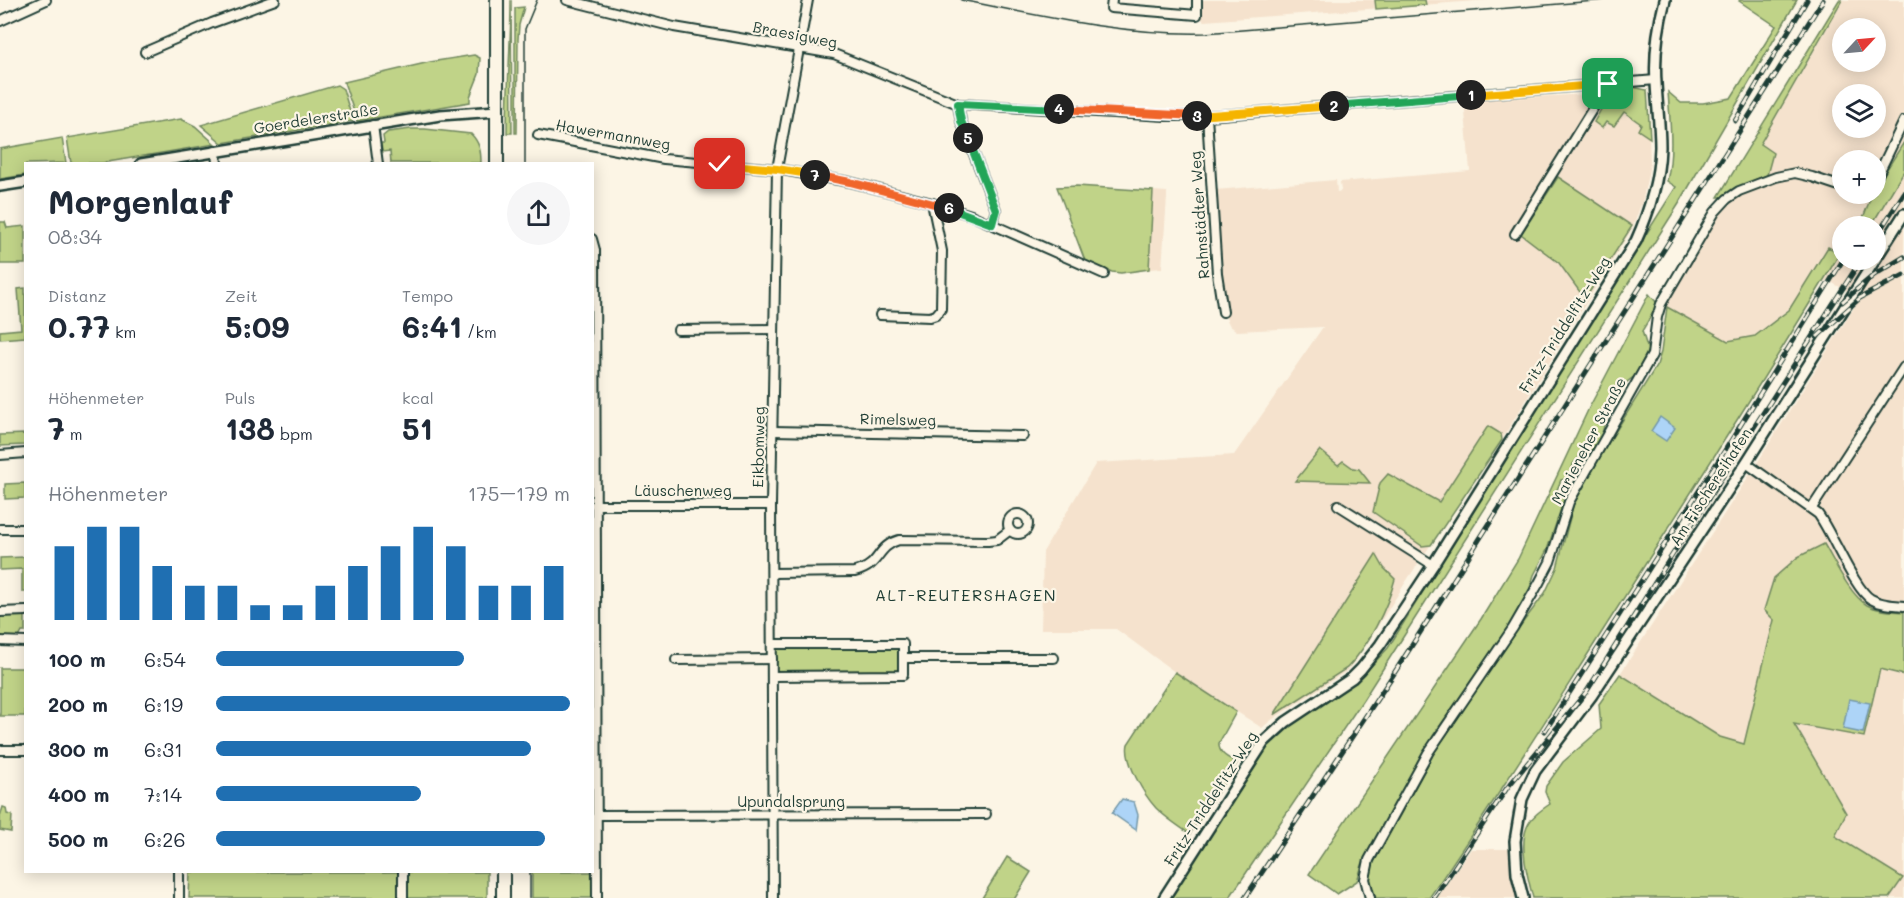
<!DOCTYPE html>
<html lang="de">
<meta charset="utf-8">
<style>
:root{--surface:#fff;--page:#f6f6f7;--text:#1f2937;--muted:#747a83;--accent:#1f6fb2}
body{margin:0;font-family:Mali,sans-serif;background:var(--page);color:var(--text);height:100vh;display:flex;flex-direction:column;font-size:22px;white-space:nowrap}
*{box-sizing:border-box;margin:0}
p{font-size:20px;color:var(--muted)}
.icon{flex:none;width:33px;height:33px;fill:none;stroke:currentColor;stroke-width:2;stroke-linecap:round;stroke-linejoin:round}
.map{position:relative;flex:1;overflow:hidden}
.panel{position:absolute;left:24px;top:162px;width:570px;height:711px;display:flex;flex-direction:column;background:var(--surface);border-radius:0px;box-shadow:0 3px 15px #0003}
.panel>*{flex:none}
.needle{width:39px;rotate:64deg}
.buttons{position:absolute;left:1832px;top:18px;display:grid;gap:12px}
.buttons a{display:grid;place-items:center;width:54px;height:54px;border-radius:50%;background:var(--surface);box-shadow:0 3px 15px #0003;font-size:30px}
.pin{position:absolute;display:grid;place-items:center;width:51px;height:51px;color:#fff;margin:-26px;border-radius:12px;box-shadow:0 3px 9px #0006}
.km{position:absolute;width:30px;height:30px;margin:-15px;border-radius:50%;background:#222;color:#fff;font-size:16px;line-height:30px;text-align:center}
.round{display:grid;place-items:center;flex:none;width:63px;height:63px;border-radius:32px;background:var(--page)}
.head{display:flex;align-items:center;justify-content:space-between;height:102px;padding:0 24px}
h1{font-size:33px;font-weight:700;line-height:45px}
.stats{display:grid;grid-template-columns:repeat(3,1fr);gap:9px;height:102px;padding:6px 24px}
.stats div{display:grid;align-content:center}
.stats b{font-size:30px;font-weight:700}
.stats small{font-size:16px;font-weight:400}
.stats p{font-size:16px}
.chart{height:168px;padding:12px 24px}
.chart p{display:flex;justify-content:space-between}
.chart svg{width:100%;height:108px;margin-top:6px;stroke:var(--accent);stroke-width:6}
ul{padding:0 24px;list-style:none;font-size:20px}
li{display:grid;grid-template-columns:96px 72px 1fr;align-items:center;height:45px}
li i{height:15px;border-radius:8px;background:var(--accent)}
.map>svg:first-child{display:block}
</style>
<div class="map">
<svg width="1904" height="898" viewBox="0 0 1904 898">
<rect width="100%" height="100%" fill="#fcf5e5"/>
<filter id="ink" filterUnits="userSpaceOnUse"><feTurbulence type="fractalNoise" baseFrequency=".0167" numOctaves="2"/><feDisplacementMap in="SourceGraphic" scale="12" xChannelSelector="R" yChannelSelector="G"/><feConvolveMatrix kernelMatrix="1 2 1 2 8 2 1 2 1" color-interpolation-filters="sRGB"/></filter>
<g filter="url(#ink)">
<g fill="#f5e2cd" fill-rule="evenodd">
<polygon points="1197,0 1489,0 1204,21 1197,15"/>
<path d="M1842,0H1904V612L1874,608L1861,601L1841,575L1824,544L1775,620L1744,744L1720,737L1620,674L1754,468L1860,298L1827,280L1755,336L1728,341L1661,304L1727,199L1765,180L1772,153L1760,144ZM1842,28H1875V62H1842ZM1842,94H1875V128H1842ZM1842,160H1875V194H1842ZM1842,226H1875V260H1842Z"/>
<polygon points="1611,93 1648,105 1650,164 1643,199 1633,227 1499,444 1409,577 1355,662 1345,672 1270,721 1262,728 1172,670 1116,629 1041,629 1043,552 1096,463 1234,455 1323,327 1237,331 1230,326 1223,312 1215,190 1336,180 1337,192 1341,191 1340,182 1470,171 1464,100"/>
<polygon points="1153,191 1167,192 1167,197 1162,268 1149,269"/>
<polygon points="1880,669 1904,676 1904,898 1889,898 1903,878 1835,836 1793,723 1864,737"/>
<polygon points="1471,849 1509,849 1520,898 1437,898"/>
</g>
<g fill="#c0d388" stroke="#70885e" stroke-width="1.5">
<path d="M511,0L512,133H507C507,89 511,44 511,0Z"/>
<polygon points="1375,0 1425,0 1426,5 1376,9"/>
<path d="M1740,0H1797L1680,202L1363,700L1232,894L1229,898H1170L1250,771L1274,737L1288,726L1362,676L1388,648L1448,551L1472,509L1676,187L1667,181C1674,152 1670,121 1668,92L1681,103H1703L1731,98L1776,26L1739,1Z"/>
<polygon points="1839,0 1842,0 1760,144 1773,153 1767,175 1745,184 1723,197 1718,197"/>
<polygon points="524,7 519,25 518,39 517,133 515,133 515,8"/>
<polygon points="474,55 480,58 479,74 470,97 470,102 357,121 344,82 430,62"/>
<polygon points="337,85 343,89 353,121 222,143 201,125"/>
<polygon points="1632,87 1647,90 1650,138 1638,130 1641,124 1624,112 1614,126 1606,122 1602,128 1594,122 1612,90"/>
<polygon points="181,119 195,126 215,144 102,163 71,163 67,138"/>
<path d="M411,129H425L471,134C480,143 481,152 481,163H391L390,151L382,152L381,143H384L383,136L388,132Z"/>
<polygon points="62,138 66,163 26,164 25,175 0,179 0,149"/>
<polygon points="1904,142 1904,171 1871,226 1860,226 1872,194 1875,194 1875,188"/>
<polygon points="1558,177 1632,226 1585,299 1559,263 1521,234"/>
<polygon points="1077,186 1153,191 1149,269 1121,273 1112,272 1085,261 1057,187"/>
<polygon points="0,222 5,222 7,228 25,226 25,264 0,264"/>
<polygon points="592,244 597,898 532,898 532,872 592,872"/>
<path d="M1828,247L1840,253C1771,369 1697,483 1625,596C1560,697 1497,799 1429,898H1376L1369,881L1372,866L1434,753L1515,633L1545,593L1557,568L1573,506L1589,474L1657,365L1661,352L1667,307L1728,341L1755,336L1789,310Z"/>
<polygon points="25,288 25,337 0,339 0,331 21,329 18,289"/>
<polygon points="1649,294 1658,304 1642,331 1648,350 1636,375 1618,389 1607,412 1601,439 1596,447 1582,454 1573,464 1570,478 1561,480 1557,490 1564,500 1547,550 1534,575 1529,591 1510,624 1433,736 1416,769 1364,859 1357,881 1337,894 1309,874 1481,619 1518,559 1589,408"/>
<polygon points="1488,426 1501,434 1502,440 1431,545 1422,546 1373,512 1380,483 1388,474 1439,502"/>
<polygon points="25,434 25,445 0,446 0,435"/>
<polygon points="1320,450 1338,465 1343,461 1353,468 1359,469 1370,483 1295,481"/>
<polygon points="25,483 25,498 5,499 5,484"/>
<path d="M1824,544C1834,561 1850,595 1867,605C1878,611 1892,611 1904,612V675L1880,669L1864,737L1794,724L1846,813L1835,836L1903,878L1889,898H1533C1528,879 1519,846 1527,827C1531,817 1541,810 1550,804L1545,792L1546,786L1563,762L1601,729L1599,704L1620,674L1720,737L1744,744L1774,620L1764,610L1774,578L1798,557Z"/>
<path d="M1376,554L1384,568L1395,579C1387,609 1369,645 1347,668L1274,715Z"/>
<polygon points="25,557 25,592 22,592 22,569 0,570 0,558"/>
<polygon points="0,612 25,612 25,632 22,632 17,641 0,641"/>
<polygon points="775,646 900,648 900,667 896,671 775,672"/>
<rect x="0" y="668" width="25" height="48"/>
<path d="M1175,672L1236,712L1219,743C1218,754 1229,758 1237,763L1190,834C1178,826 1166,818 1156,808C1144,795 1124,761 1128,744Z"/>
<polygon points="3,807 6,808 7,814 12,815 11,832 0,830 0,816"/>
<polygon points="1007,857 1031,872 1015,898 982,898"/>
<polygon points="190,872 398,872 398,898 189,898"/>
<rect x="408" y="872" width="79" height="26"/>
</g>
<g fill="#add4f7" stroke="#7498a9" stroke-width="1.5">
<polygon points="1660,417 1675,428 1666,441 1651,431"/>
<polygon points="1849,699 1870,703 1863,733 1843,729"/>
<polygon points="1122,799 1134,802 1138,815 1136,830 1112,813"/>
</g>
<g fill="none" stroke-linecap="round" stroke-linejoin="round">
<defs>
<g id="minor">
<polyline points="567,0 674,27 834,54 958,104 1165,116 1207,116 1656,80"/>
<polyline points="1112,0 1111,8 1197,15 1197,0"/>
<polyline points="0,21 46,0"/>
<polyline points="145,52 212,23 275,0"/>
<polyline points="958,104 961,121 996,210 992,224"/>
<polyline points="1207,116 1217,273 1223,312"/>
<polyline points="373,125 378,164"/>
<polyline points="538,135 664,159 777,169 850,182 932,203 971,215 1104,274"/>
<polyline points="216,151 217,164"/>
<polyline points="1875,181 1904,121"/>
<polyline points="1515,234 1608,84"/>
<polyline points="592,239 595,250 597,898"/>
<polyline points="880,315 930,317 936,315 941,309 942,251 932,203"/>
<polyline points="678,330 774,329"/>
<polyline points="773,431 1023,436"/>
<polyline points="0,455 26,453"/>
<path d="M1746,463L1818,514C1832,533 1855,590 1871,599C1881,605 1893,605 1904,606"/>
<polyline points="595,505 771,505"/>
<polyline points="1338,505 1433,565"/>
<polyline points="1812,508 1904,367"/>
<circle cx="1018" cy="524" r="10"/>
<polyline points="0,529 26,529"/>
<path d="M772,573L855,572C882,565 875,547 899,540L988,541L997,540L1010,530"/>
<polyline points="0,612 26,611"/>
<polyline points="0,641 26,642"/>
<polyline points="772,644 903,644 903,675 772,676"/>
<polyline points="903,658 1054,658"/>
<polyline points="676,660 772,659"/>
<polyline points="0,750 26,750"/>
<polyline points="597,815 986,814"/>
<polyline points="179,898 179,872"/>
<polyline points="403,898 403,872"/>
<polyline points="773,898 771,505 777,169 808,0"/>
<polyline points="1370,898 1365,879 1369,860 1428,753 1513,628 1539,583 1550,562 1569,502 1652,355 1657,317 1661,304 1715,212 1727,199 1739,191 1776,177 1795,173 1812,177 1842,187"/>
</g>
<g id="tertiary">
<polyline points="141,164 440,115 497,111"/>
<polyline points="0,186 26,182"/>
<path d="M1164,898L1264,742L1286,722L1352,678L1361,669L1380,645L1433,565L1636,241C1650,210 1659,181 1660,147C1660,126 1657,104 1656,83C1654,54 1658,27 1665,0"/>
<polyline points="1523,898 1517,874 1515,841 1522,799 1535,771 1592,695 1746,463 1904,214"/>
</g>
<g id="primary">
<polyline points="497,0 497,164"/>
<polyline points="503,872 503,898"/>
</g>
</defs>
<use href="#minor" stroke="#1f3d34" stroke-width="12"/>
<use href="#tertiary" stroke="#1f3d34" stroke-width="14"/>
<use href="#primary" stroke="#1f3d34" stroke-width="16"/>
<use href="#minor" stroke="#fcf5e5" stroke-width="8"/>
<use href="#tertiary" stroke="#fcf5e5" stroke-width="9"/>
<use href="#primary" stroke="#fcf5e5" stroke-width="12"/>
<g stroke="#1f3d34" stroke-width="1.5">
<path d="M961,0C1042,16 1122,35 1205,33L1607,0"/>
<polyline points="525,164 525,29 537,0"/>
<polyline points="530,872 530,898"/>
</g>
<defs>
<g id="rail">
<polyline points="1735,121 1807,0"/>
<polyline points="1875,238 1904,193"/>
<polyline points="1842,302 1874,275 1904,257"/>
<polyline points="1817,337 1860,298 1904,275"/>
<polyline points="1545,731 1727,447 1843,260"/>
<polyline points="1245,898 1393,675 1823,0"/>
<polyline points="1434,898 1507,788 1587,691 1669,560 1861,260"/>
</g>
</defs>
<use href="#rail" stroke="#1f3d34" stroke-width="5"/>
<use href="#rail" stroke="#fcf5e5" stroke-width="3" stroke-dasharray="9" stroke-linecap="butt"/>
</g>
</g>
<g fill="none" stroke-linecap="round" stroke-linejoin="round" filter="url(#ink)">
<defs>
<polyline id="split-1" points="1471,95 1608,84"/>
<polyline id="split-2" points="1334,106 1471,95"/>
<polyline id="split-3" points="1197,116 1334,106"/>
<polyline id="split-4" points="1059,109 1197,116"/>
<polyline id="split-5" points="968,138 961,121 958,104 1059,109"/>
<polyline id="split-6" points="949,208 992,224 996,210 968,138"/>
<polyline id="split-7" points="815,175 850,182 949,208"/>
<polyline id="split-8" points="720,164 777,169 815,175"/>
</defs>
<use href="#split-1" stroke="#fff" stroke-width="12"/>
<use href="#split-2" stroke="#fff" stroke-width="12"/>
<use href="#split-3" stroke="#fff" stroke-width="12"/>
<use href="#split-4" stroke="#fff" stroke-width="12"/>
<use href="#split-5" stroke="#fff" stroke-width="12"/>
<use href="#split-6" stroke="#fff" stroke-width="12"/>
<use href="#split-7" stroke="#fff" stroke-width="12"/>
<use href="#split-8" stroke="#fff" stroke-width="12"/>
<use href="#split-1" stroke="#f5b400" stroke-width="8"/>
<use href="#split-2" stroke="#22a559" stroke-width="8"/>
<use href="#split-3" stroke="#f5b400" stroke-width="8"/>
<use href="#split-4" stroke="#f0652b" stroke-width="8"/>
<use href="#split-5" stroke="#22a559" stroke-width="8"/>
<use href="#split-6" stroke="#22a559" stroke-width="8"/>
<use href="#split-7" stroke="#f0652b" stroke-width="8"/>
<use href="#split-8" stroke="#f5b400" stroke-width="8"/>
</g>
<g text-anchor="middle" stroke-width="4.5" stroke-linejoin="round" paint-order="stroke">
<g font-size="15" fill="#1f3d34" stroke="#fcf5e5">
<text transform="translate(795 35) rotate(11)" y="5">Braesigweg</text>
<text transform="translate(316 119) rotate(-9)" y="5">Goerdelerstraße</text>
<text transform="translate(613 135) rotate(10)" y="5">Hawermannweg</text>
<text transform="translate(1200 215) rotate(-94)" y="5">Rahnstädter Weg</text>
<text transform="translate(1565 325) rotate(-58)" y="5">Fritz-Triddelfitz-Weg</text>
<text transform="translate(898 420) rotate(1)" y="5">Rimelsweg</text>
<text transform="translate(1589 441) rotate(-62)" y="5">Marieneher Straße</text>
<text transform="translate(759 447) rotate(-89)" y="5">Eikbomweg</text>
<text transform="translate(1711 487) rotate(-57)" y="5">Am Fischereihafen</text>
<text x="683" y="496">Läuschenweg</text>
<text transform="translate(1211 799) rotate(-57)" y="5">Fritz-Triddelfitz-Weg</text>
<text x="791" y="807">Upundalsprung</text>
</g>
<g font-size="16" letter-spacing="1.5" fill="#1f3d34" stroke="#fcf5e5">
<text x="966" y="601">ALT-REUTERSHAGEN</text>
</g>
</g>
</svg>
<div class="buttons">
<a><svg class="needle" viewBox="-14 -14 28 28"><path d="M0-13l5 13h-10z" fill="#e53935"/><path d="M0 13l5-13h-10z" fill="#747a83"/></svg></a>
<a><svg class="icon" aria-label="layers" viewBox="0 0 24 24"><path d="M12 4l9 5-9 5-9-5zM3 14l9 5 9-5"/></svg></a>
<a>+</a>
<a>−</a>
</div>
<div class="pin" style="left:1608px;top:84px;background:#1e9e55"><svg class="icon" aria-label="arrive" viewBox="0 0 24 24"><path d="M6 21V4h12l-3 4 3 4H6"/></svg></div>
<div class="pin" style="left:720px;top:164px;background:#d93025"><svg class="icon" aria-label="check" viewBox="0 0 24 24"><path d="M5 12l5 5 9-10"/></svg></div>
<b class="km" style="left:1471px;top:95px">1</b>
<b class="km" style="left:1334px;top:106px">2</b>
<b class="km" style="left:1197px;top:116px">3</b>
<b class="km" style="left:1059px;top:109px">4</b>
<b class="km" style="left:968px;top:138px">5</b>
<b class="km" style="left:949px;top:208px">6</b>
<b class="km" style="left:815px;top:175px">7</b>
<section class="panel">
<div class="head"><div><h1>Morgenlauf</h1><p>08:34</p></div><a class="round"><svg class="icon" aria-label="share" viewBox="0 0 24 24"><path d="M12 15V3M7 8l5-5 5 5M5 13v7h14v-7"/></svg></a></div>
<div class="stats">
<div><p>Distanz</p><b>0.77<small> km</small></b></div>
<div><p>Zeit</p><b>5:09</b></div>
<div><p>Tempo</p><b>6:41<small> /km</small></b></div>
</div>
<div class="stats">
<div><p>Höhenmeter</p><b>7<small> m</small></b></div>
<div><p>Puls</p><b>138<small> bpm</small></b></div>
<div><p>kcal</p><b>51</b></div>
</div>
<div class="chart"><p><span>Höhenmeter</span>175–179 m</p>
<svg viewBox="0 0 160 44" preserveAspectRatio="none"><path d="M5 44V14M15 44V6M25 44V6M35 44V22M45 44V30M55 44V30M65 44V38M75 44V38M85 44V30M95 44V22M105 44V14M115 44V6M125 44V14M135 44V30M145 44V30M155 44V22"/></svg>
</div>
<ul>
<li><b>100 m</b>6:54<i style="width:70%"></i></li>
<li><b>200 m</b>6:19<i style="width:100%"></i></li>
<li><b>300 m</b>6:31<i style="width:89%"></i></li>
<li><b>400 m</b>7:14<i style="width:58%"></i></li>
<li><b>500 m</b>6:26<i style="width:93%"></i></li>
</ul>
</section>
</div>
